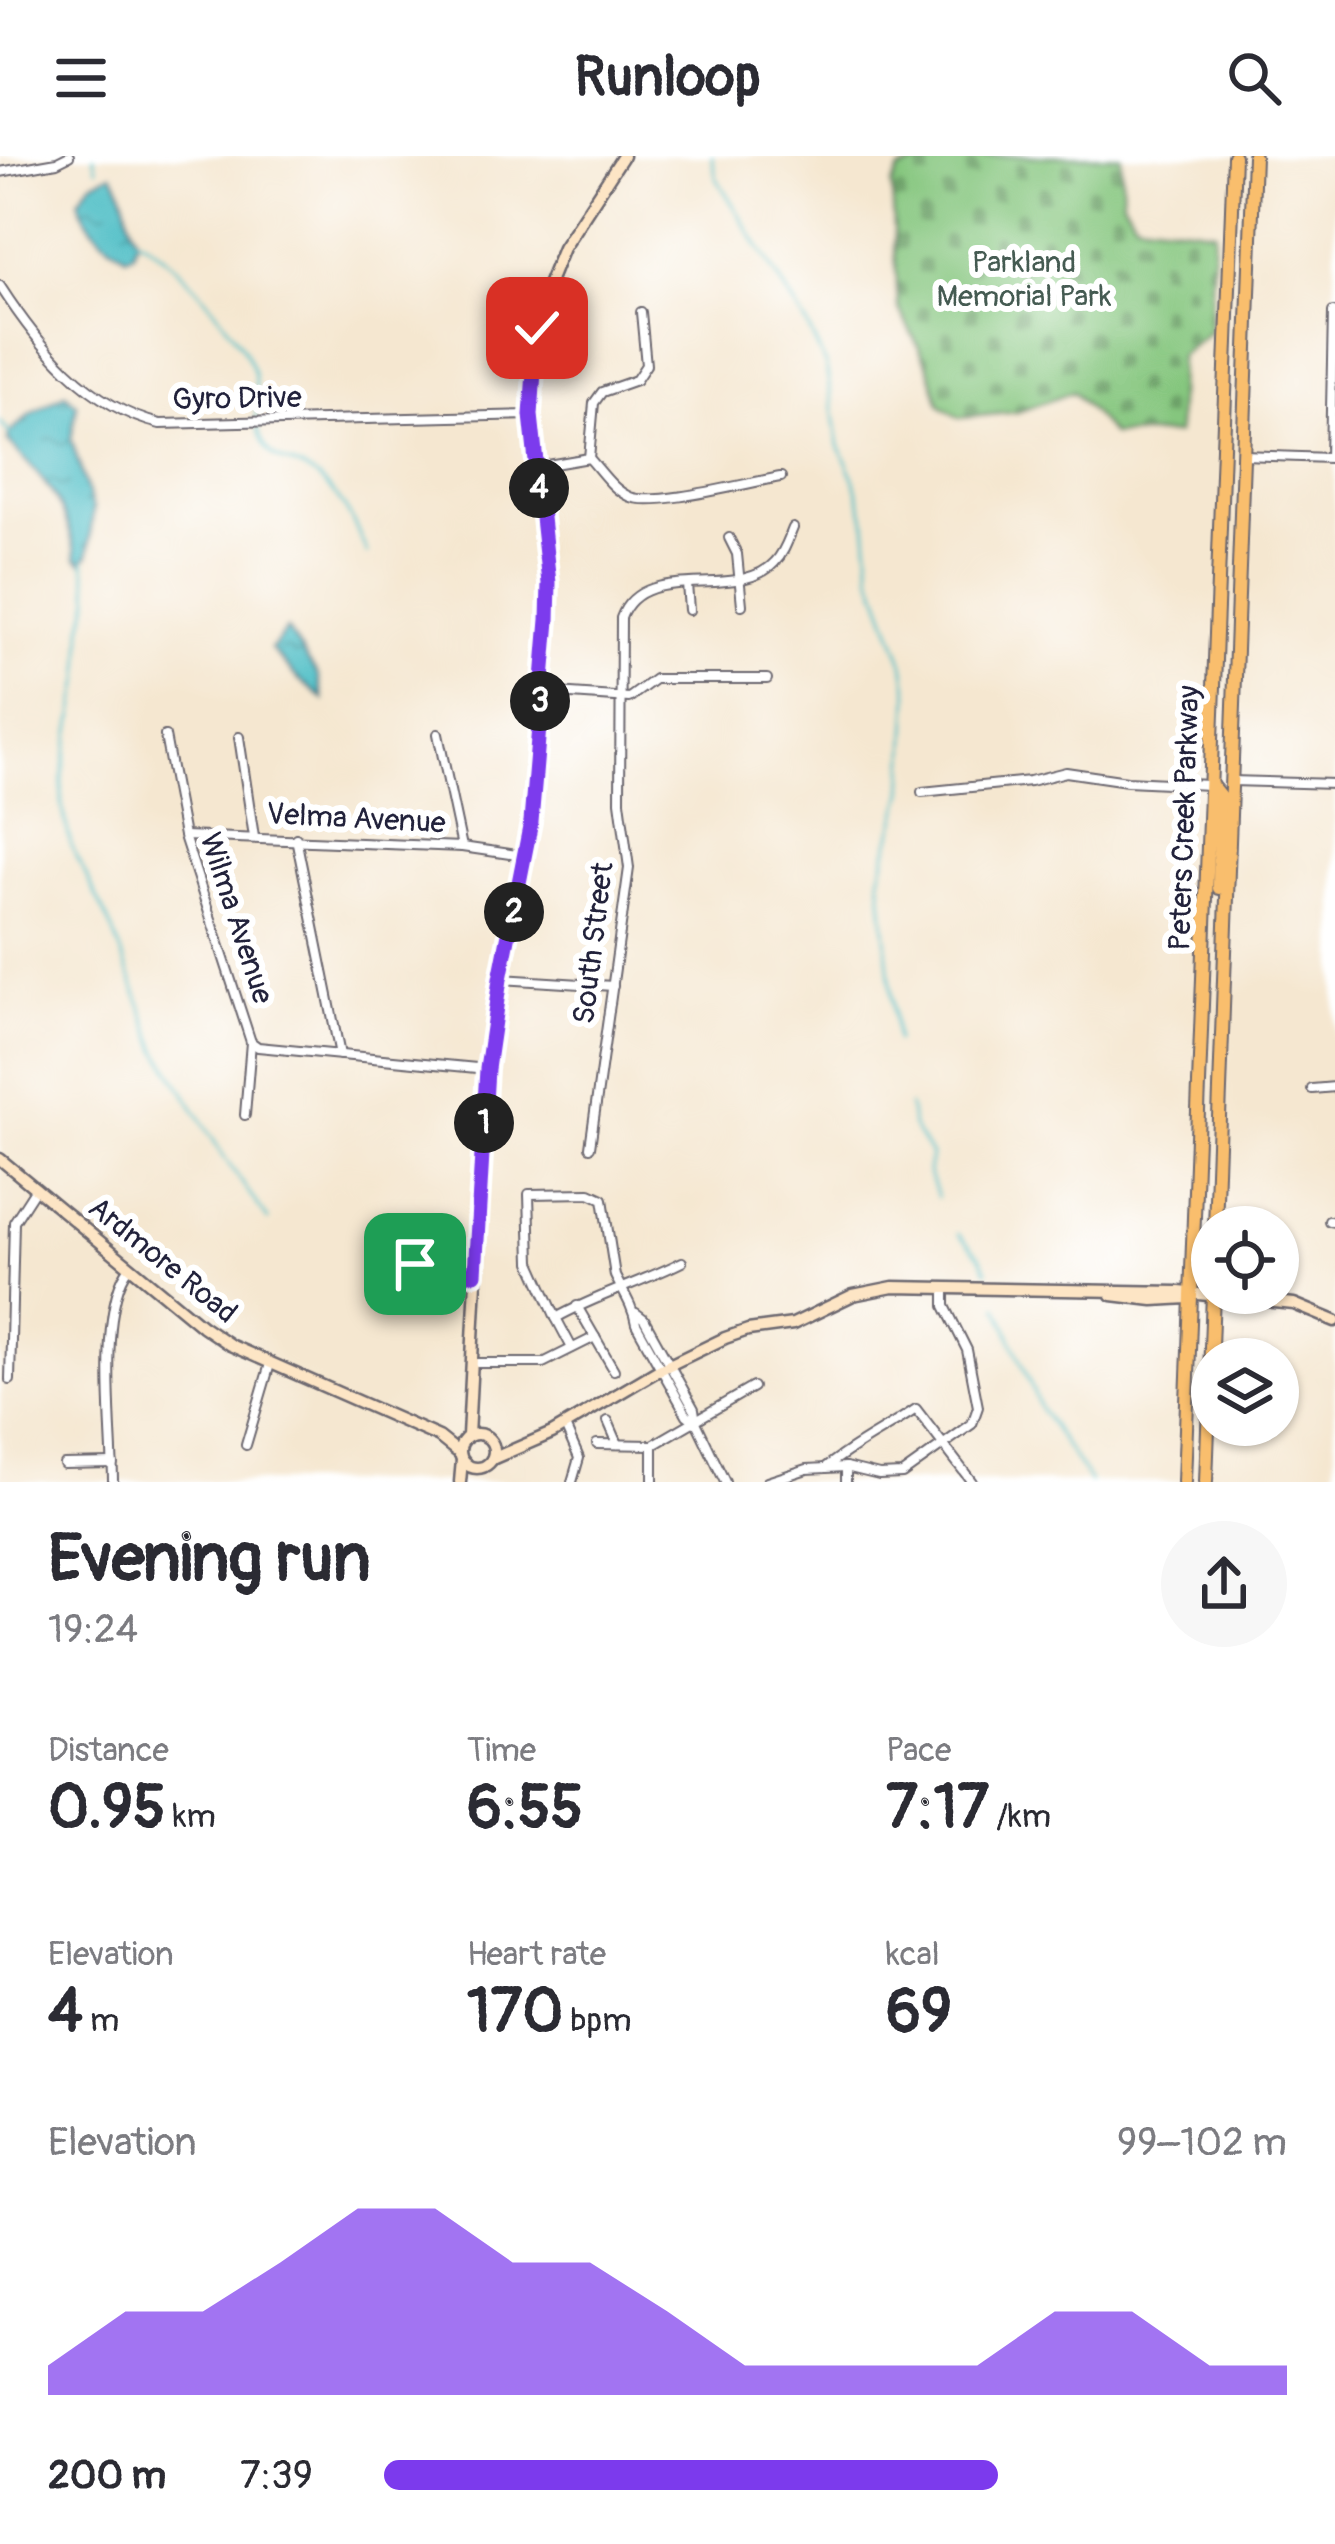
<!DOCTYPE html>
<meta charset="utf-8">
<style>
:root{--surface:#fff;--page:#f7f7f7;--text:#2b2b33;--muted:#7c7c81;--accent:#7c3aed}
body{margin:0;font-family:Pangolin,sans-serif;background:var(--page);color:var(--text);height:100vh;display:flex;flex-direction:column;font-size:45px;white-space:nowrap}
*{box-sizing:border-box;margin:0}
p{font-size:39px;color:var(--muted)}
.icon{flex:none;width:66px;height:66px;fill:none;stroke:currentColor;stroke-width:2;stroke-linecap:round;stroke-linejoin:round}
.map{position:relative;height:1326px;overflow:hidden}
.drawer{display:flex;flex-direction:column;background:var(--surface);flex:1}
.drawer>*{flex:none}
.fabs{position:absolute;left:1191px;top:1050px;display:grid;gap:24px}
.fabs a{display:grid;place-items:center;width:108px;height:108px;border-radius:50%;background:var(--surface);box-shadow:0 3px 9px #0004;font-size:60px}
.pin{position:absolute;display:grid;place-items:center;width:102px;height:102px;color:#fff;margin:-51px;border-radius:24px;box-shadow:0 6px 18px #0006}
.km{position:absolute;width:60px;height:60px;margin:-30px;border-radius:50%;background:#222;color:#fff;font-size:33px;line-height:60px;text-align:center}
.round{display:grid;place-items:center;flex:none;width:126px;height:126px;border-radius:63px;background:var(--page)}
.overview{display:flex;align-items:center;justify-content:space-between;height:204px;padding:0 48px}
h1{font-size:66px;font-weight:800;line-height:90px}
.stats{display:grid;grid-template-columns:repeat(3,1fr);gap:18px;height:204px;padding:12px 48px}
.stats div{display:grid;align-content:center}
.stats b{font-size:60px;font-weight:800}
.stats small{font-size:33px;font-weight:400}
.stats p{font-size:33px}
.chart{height:336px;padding:24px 48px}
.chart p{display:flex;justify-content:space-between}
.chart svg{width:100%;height:216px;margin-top:12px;fill:var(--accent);opacity:.7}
ul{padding:0 48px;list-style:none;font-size:39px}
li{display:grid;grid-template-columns:192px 144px 1fr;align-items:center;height:90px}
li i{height:30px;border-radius:15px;background:var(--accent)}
header{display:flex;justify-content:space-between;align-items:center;height:156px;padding:0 48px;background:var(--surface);font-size:54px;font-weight:800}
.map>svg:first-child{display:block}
</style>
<header><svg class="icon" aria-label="menu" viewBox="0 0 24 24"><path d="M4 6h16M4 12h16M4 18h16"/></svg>Runloop<svg class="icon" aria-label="search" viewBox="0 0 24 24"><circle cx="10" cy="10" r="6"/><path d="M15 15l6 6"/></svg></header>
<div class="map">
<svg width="1335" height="1326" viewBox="0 0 1335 1326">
<defs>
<pattern id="cemetery-stones" width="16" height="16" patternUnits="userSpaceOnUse" patternTransform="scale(3)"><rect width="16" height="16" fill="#85c67e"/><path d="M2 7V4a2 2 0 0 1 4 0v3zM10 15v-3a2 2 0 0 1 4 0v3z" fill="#6ca068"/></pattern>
<pattern id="water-ripples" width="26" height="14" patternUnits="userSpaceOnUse" patternTransform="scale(3)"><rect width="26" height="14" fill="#52c0c7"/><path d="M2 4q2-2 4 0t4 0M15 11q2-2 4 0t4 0" fill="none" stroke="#449ca3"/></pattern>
</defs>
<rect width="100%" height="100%" fill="#fff"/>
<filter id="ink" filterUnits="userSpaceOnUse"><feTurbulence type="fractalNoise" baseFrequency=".00833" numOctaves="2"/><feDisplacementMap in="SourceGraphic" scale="24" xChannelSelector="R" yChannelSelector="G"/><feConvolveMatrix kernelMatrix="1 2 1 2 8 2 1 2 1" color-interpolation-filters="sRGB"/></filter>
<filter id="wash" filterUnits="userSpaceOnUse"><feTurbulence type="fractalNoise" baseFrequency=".004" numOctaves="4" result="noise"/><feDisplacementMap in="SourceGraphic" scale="48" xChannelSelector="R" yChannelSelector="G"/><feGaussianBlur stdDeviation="2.7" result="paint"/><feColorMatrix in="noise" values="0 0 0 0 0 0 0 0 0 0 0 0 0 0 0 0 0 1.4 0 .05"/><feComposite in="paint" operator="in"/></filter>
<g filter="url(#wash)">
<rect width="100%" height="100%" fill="#f5e7d0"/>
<polygon fill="url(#cemetery-stones)" stroke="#54745c" stroke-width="3" points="934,0 1121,0 1123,45 1136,65 1214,74 1209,176 1179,200 1177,278 1112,279 1073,236 1017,256 959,262 940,249 928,209 898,151 892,29 899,15"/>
<g fill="url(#water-ripples)" stroke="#3a7181" stroke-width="3">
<path d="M112,17C126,35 126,62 137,83L133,97L126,100C104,85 85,71 79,44L91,27Z"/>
<path d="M65,238L77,248L71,283L93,353L88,400L81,406L76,402C66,344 45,326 8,285L9,278L31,258Z"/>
<polygon points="287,473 318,520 323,543 296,521 271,493"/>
</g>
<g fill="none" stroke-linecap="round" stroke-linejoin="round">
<g stroke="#52c0c7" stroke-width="3">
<polyline points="94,0 97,12"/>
<polyline points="712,0 716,21 807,169 826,210 839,290 854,322 866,366 871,418 904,508 909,539 904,636 880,721 896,885"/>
<path d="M135,82C169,93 250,186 255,222C258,246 251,273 268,294C278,307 296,307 309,316C340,335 354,365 367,397"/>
<polyline points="0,266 10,278"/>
<polyline points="84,404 90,442 83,471 81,523 62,622 62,650 71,689 112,772 158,894 224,1001 268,1064"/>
<polyline points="909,950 913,971 931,999 928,1015 937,1041"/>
<polyline points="958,1078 981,1101 987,1115"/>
<polyline points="998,1150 1041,1254 1090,1326"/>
</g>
</g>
</g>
<g filter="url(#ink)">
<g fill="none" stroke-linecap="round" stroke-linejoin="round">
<defs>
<g id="street">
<polyline points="0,16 57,6 69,0"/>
<path d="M0,130C38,189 88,251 160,268L531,259"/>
<polyline points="1243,299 1330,302 1333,156"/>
<polyline points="589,302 594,247 602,236 636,224 646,209 641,156"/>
<path d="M536,311L589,302C602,316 612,333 630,341C656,351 749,326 781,321"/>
<polyline points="729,382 737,398 742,449"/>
<polyline points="687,428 689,454"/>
<polyline points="542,536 629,542 655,523 767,523"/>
<polyline points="438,578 462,691"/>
<polyline points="165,580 184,680 251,886 245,959"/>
<polyline points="239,581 254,681"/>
<polyline points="1231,625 1335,628"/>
<polyline points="922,636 1030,625 1066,616 1127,625 1209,629"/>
<polyline points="184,680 462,691 524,700"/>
<polyline points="296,682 340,899"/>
<polyline points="501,823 613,830"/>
<polyline points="251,886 258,891 487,913"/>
<polyline points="1312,933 1335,931"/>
<path d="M590,991L629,712L620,645L621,462C643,402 738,447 775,406C784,397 788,384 793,372"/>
<polyline points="1329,1065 1335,1066"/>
<path d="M682,1106C640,1127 597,1139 556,1162L531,1106L529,1038L590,1037L603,1043L615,1120C623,1136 633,1150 636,1168L687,1259L696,1266"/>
<polyline points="384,1107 396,1105 441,1116 475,1118"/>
<polyline points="577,1150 614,1214"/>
<polyline points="636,1157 644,1163 694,1253 696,1266 725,1326"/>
<polyline points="556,1162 572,1192"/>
<polyline points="472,1207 543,1207 595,1181"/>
<polyline points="10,1224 14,1066 36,1032"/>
<polyline points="608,1265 618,1288"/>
<polyline points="565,1270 579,1302 572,1326"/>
<polyline points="597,1288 653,1289 753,1231"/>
<polyline points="246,1289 270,1208"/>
<polyline points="653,1289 653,1326"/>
<polyline points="64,1308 113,1307"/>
<path d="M825,1312C855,1288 885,1274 916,1253L972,1326"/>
<path d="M113,1326C113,1273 97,1149 130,1111"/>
<polyline points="767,1326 807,1313 846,1311 879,1319 902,1318 972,1268 978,1251 967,1194 945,1150 945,1133"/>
<polyline points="846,1326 846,1311"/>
</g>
<g id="secondary">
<polyline points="0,1003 202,1170 230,1189 439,1281 459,1297"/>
<polyline points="1112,1139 1153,1144 1188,1142"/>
<circle cx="477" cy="1295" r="17"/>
<polyline points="468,1280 487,913 500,823 531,666 548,464 549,427 531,259 537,172 542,144 563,92 623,0"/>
<polyline points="492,1303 552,1277 657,1215 725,1182 748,1174 793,1168 853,1139 893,1131 1179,1136 1294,1148 1335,1165"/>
<polyline points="460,1326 462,1304"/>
</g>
<g id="primary">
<polyline points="1211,629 1220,640 1219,732"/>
<polyline points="1215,1071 1254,0"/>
<polyline points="1184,1326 1234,0"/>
<polyline points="1206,1326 1213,1137"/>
</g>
</defs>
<use href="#street" stroke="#6c676f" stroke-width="12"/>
<use href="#secondary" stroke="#6c676f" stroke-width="15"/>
<use href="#primary" stroke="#6c676f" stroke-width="16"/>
<use href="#street" stroke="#fff" stroke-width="8"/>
<use href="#secondary" stroke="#fde5c5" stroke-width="10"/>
<use href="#primary" stroke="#f9be6d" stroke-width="12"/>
</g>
</g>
<g fill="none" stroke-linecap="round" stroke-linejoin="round" filter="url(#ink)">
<defs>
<polyline id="route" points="415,1108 441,1116 475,1118 487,913 500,823 531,666 548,464 549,427 531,259 537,172"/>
</defs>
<use href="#route" stroke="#fff" stroke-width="24"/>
<use href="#route" stroke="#7c3aed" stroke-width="15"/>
</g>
<g text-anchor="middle" stroke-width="12" stroke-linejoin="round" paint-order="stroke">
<g font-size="30" fill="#455b52" stroke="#fff">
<text x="1024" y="116">Parkland<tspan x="1024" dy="34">Memorial Park</tspan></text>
</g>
<g font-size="30" fill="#22223b" stroke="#fff">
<text transform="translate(237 242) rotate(-1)" y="10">Gyro Drive</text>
<text transform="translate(356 662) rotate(3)" y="10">Velma Avenue</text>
<text transform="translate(1184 662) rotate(-88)" y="10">Peters Creek Parkway</text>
<text transform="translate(237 762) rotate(72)" y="10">Wilma Avenue</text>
<text transform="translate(593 787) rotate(-83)" y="10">South Street</text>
<text transform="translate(163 1104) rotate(39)" y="10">Ardmore Road</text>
</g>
</g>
</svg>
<div class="fabs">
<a><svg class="icon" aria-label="locate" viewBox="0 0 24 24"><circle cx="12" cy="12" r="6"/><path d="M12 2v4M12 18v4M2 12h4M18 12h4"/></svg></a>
<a><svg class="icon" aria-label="layers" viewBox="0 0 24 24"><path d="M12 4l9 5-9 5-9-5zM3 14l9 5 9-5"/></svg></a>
</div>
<div class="pin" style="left:415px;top:1108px;background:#1e9e55"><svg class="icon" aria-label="arrive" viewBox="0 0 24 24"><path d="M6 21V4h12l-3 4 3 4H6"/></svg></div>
<div class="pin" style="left:537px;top:172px;background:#d93025"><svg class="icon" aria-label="check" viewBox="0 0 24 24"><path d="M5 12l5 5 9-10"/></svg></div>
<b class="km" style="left:484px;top:967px">1</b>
<b class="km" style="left:514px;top:756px">2</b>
<b class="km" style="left:540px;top:545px">3</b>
<b class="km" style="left:539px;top:332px">4</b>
</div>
<section class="drawer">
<div class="overview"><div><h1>Evening run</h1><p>19:24</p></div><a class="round"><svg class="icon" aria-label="share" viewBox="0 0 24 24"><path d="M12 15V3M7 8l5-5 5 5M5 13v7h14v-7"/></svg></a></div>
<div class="stats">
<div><p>Distance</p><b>0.95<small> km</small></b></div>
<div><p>Time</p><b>6:55</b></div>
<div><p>Pace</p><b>7:17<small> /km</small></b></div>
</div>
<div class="stats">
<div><p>Elevation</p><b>4<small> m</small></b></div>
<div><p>Heart rate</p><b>170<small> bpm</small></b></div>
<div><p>kcal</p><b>69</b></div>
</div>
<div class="chart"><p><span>Elevation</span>99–102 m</p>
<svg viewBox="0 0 160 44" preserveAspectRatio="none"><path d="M0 44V38L10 27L20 27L30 17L40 6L50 6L60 17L70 17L80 27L90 38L100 38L110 38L120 38L130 27L140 27L150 38L160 38V44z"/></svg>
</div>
<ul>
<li><b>200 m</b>7:39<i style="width:68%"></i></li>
</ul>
</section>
